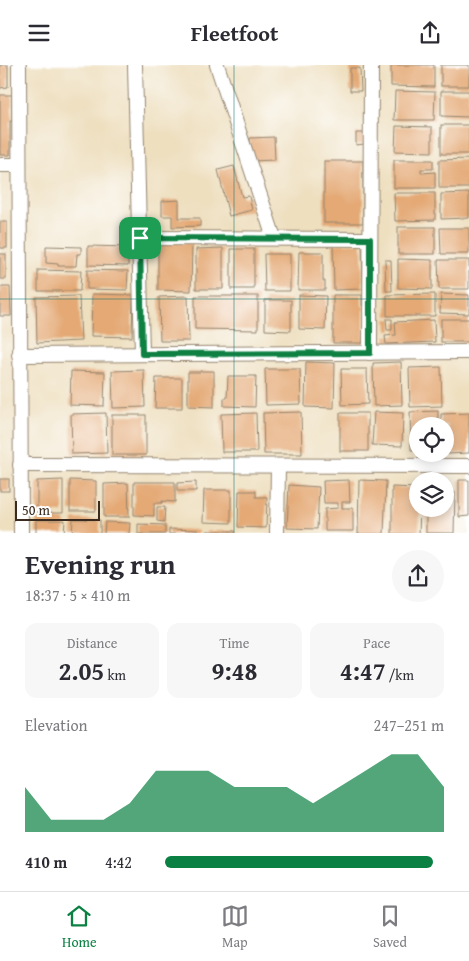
<!DOCTYPE html>
<meta charset="utf-8">
<style>
:root{--surface:#fff;--page:#f7f7f7;--text:#2b2b33;--muted:#7c7c81;--line:#e1e1e2;--accent:#0b8043}
body{margin:0;font-family:"Gentium Book Plus",serif;background:var(--page);color:var(--text);height:100vh;display:flex;flex-direction:column;font-size:19px;white-space:nowrap}
*{box-sizing:border-box;margin:0}
p{font-size:16px;color:var(--muted)}
.icon{flex:none;width:28px;height:28px;fill:none;stroke:currentColor;stroke-width:2;stroke-linecap:round;stroke-linejoin:round}
.map{position:relative;height:468px;overflow:hidden}
.drawer{display:flex;flex-direction:column;background:var(--surface);flex:1}
.drawer>*{flex:none}
.buttons{position:absolute;left:409px;top:352px;display:grid;gap:10px}
.buttons a{display:grid;place-items:center;width:45px;height:45px;border-radius:50%;background:var(--surface);box-shadow:0 2px 12px #0003;font-size:25px}
.scale{position:absolute;left:15px;bottom:12px;width:85px;box-sizing:border-box;padding-left:5px;border:2px solid #3b2a1e;border-top:0;font-size:14px;line-height:18px;white-space:nowrap;color:#3b2a1e;-webkit-text-stroke:4px #fff;paint-order:stroke}
.pin{position:absolute;display:grid;place-items:center;width:42px;height:42px;color:#fff;margin:-21px;border-radius:10px;box-shadow:0 2px 8px #0006}
.round{display:grid;place-items:center;flex:none;width:52px;height:52px;border-radius:26px;background:var(--page)}
.headline{display:flex;align-items:center;justify-content:space-between;height:85px;padding:0 25px}
h1{font-size:28px;font-weight:700;line-height:38px}
.figures{display:grid;grid-template-columns:repeat(3,1fr);gap:8px;height:85px;padding:5px 25px}
.figures div{display:grid;align-content:center;border-radius:12px;background:var(--page);text-align:center}
.figures b{font-size:25px;font-weight:700}
.figures small{font-size:14px;font-weight:400}
.figures p{font-size:14px}
.chart{height:140px;padding:10px 25px}
.chart p{display:flex;justify-content:space-between}
.chart svg{width:100%;height:90px;margin-top:5px;fill:var(--accent);opacity:.7}
ul{padding:0 25px;list-style:none;font-size:16px}
li{display:grid;grid-template-columns:80px 60px 1fr;align-items:center;height:38px}
li i{height:12px;border-radius:6px;background:var(--accent)}
header{display:flex;justify-content:space-between;align-items:center;height:65px;padding:0 25px;background:var(--surface);font-size:22px;font-weight:700}
.dock{display:flex;justify-content:space-around;align-items:center;height:70px;border-top:1px solid var(--line);background:var(--surface);font-size:14px;color:var(--muted)}
.dock a{display:grid;justify-items:center;gap:2px}
.dock .active{color:var(--accent)}
.map>svg:first-child{display:block}
</style>
<header><svg class="icon" aria-label="menu" viewBox="0 0 24 24"><path d="M4 6h16M4 12h16M4 18h16"/></svg>Fleetfoot<svg class="icon" aria-label="share" viewBox="0 0 24 24"><path d="M12 15V3M7 8l5-5 5 5M5 13v7h14v-7"/></svg></header>
<div class="map">
<svg width="469" height="469" viewBox="0 0 469 469">
<rect width="100%" height="100%" fill="#fff"/>
<filter id="ink" filterUnits="userSpaceOnUse"><feTurbulence type="fractalNoise" baseFrequency=".02" numOctaves="2"/><feDisplacementMap in="SourceGraphic" scale="10" xChannelSelector="R" yChannelSelector="G"/><feConvolveMatrix kernelMatrix="1 2 1 2 8 2 1 2 1" color-interpolation-filters="sRGB"/></filter>
<filter id="wash" filterUnits="userSpaceOnUse"><feTurbulence type="fractalNoise" baseFrequency=".0096" numOctaves="4" result="noise"/><feDisplacementMap in="SourceGraphic" scale="20" xChannelSelector="R" yChannelSelector="G"/><feGaussianBlur stdDeviation="1.12" result="paint"/><feColorMatrix in="noise" values="0 0 0 0 0 0 0 0 0 0 0 0 0 0 0 0 0 1.4 0 .05"/><feComposite in="paint" operator="in"/></filter>
<g filter="url(#wash)">
<rect width="100%" height="100%" fill="#eedfbf"/>
<g id="blocks">
<g fill="#e4a975">
<polygon points="0,0 8,0 8,22 0,23"/>
<polygon points="391,0 434,0 434,22 391,21"/>
<rect x="441" y="0" width="28" height="21"/>
<polygon points="350,3 360,3 361,26 350,26"/>
<polygon points="395,26 435,27 434,55 394,55"/>
<polygon points="441,26 469,26 469,52 441,51"/>
<polygon points="0,30 12,30 12,56 10,56 10,90 0,90"/>
<rect x="441" y="60" width="28" height="29"/>
<polygon points="396,61 432,62 432,87 395,86"/>
<polygon points="356,68 364,68 365,79 356,80"/>
<polygon points="274,72 275,95 251,96 250,73"/>
<polygon points="469,94 469,123 439,123 439,95"/>
<polygon points="394,95 433,95 433,104 421,104 421,108 435,107 435,123 394,123"/>
<rect x="324" y="96" width="39" height="62"/>
<polygon points="234,101 242,132 249,131 252,145 229,151 218,105"/>
<polygon points="394,128 435,128 435,155 395,156"/>
<polygon points="469,128 469,153 441,154 441,129"/>
<polygon points="179,135 179,153 200,153 200,161 172,162 172,151 162,151 162,136"/>
<rect x="0" y="157" width="7" height="26"/>
<rect x="398" y="162" width="37" height="27"/>
<polygon points="440,163 469,163 469,189 441,189"/>
<polygon points="158,178 192,178 191,226 158,225"/>
<polygon points="362,178 363,224 334,225 333,179"/>
<polygon points="46,181 81,182 81,189 77,189 76,201 58,201 58,199 46,198"/>
<polygon points="88,181 128,182 128,201 88,200"/>
<polygon points="223,183 223,224 196,224 196,184"/>
<rect x="231" y="184" width="23" height="40"/>
<polygon points="299,187 323,187 323,216 325,216 325,225 298,225"/>
<rect x="0" y="189" width="6" height="25"/>
<polygon points="264,189 290,189 290,226 265,226"/>
<polygon points="398,194 432,195 432,224 398,223"/>
<polygon points="385,195 391,195 392,226 386,226"/>
<polygon points="438,195 469,195 469,224 439,224"/>
<polygon points="38,205 81,206 80,226 38,226"/>
<polygon points="87,205 128,206 127,225 87,224"/>
<polygon points="0,222 10,222 11,251 0,251"/>
<polygon points="92,229 133,230 132,272 91,271"/>
<polygon points="435,229 435,251 387,251 387,230"/>
<polygon points="441,229 469,230 469,249 440,248"/>
<polygon points="299,230 326,231 325,265 299,264"/>
<polygon points="333,230 362,230 362,241 364,241 364,278 333,278"/>
<polygon points="79,231 81,276 37,278 36,232"/>
<polygon points="188,231 189,276 160,276 159,232"/>
<polygon points="195,231 258,231 258,265 195,264"/>
<polygon points="265,235 291,235 291,266 265,265"/>
<polygon points="386,254 392,254 392,265 387,265"/>
<rect x="441" y="254" width="28" height="23"/>
<polygon points="434,255 435,277 386,279 385,271 396,270 395,257"/>
<polygon points="306,297 335,298 334,343 305,342"/>
<polygon points="401,297 402,340 374,341 373,298"/>
<polygon points="441,302 442,341 410,342 409,303"/>
<polygon points="265,304 300,304 301,339 266,340"/>
<polygon points="341,304 367,304 368,339 342,340"/>
<polygon points="144,305 145,342 113,343 112,306"/>
<polygon points="71,306 105,307 104,341 70,340"/>
<polygon points="200,306 214,306 214,342 188,341 188,307 200,307"/>
<polygon points="228,311 256,311 255,342 224,341 224,333 227,333"/>
<polygon points="156,313 182,313 182,343 155,343"/>
<polygon points="438,346 438,361 418,361 418,385 411,385 410,347"/>
<polygon points="301,347 302,389 264,389 263,348"/>
<polygon points="374,347 403,348 402,381 372,380"/>
<polygon points="106,348 107,388 72,389 71,349"/>
<polygon points="256,348 257,387 222,387 221,349"/>
<rect x="340" y="348" width="28" height="38"/>
<polygon points="469,348 469,388 448,389 448,360 441,360 441,349"/>
<rect x="112" y="350" width="34" height="40"/>
<rect x="0" y="414" width="9" height="12"/>
<polygon points="63,415 63,448 37,448 37,416"/>
<polygon points="70,415 96,416 96,446 70,446"/>
<polygon points="349,415 350,437 342,437 342,443 353,443 353,466 325,466 325,444 338,443 338,438 324,438 323,416"/>
<polygon points="359,415 386,416 384,469 358,469"/>
<polygon points="459,415 469,415 469,451 459,452"/>
<polygon points="134,417 175,417 175,437 162,436 162,438 154,438 154,451 134,450"/>
<polygon points="196,417 196,426 177,426 177,418"/>
<polygon points="128,418 129,452 104,452 104,419"/>
<polygon points="289,420 319,422 317,464 287,463"/>
<polygon points="392,422 418,423 418,444 420,444 419,469 392,469"/>
<polygon points="204,425 231,425 231,458 203,457"/>
<polygon points="239,426 256,426 256,432 267,432 266,463 238,462"/>
<polygon points="445,427 455,427 454,468 426,468 426,444 445,444"/>
<polygon points="157,442 165,442 164,457 157,456"/>
<polygon points="73,454 100,455 100,469 72,469"/>
<polygon points="36,455 65,455 64,469 36,469"/>
<polygon points="105,457 130,458 129,469 104,469"/>
<polygon points="138,459 165,460 165,469 138,469"/>
<polygon points="169,464 198,465 198,469 169,469"/>
<rect x="207" y="466" width="28" height="3"/>
</g>
</g>
</g>
<g filter="url(#ink)">
<use href="#blocks" fill-opacity="0" stroke="#94846e" stroke-width="1"/>
<g fill="none" stroke-linecap="round" stroke-linejoin="round">
<defs>
<g id="minor">
<polyline points="19,0 21,469"/>
<polyline points="135,0 142,289"/>
<polyline points="217,0 274,173"/>
<polyline points="0,100 19,100"/>
<polyline points="140,173 370,174"/>
<polyline points="370,288 371,0"/>
<polyline points="19,290 469,287"/>
<polyline points="20,400 469,401"/>
<polyline points="277,469 278,401"/>
</g>
</defs>
<use href="#minor" stroke="#94846e" stroke-width="16"/>
<use href="#minor" stroke="#fff" stroke-width="14"/>
</g>
</g>
<g fill="none" stroke-linecap="round" stroke-linejoin="round" filter="url(#ink)">
<defs>
<polygon id="route" points="140,173 370,174 370,288 142,289"/>
</defs>
<use href="#route" stroke="#fff" stroke-width="10"/>
<use href="#route" stroke="#0b8043" stroke-width="6"/>
</g>
<path fill="none" stroke="#0f766e" stroke-width="1" stroke-opacity="0.55" d="M234,0V469M0,234H469"/>
</svg>
<div class="buttons">
<a><svg class="icon" aria-label="locate" viewBox="0 0 24 24"><circle cx="12" cy="12" r="6"/><path d="M12 2v4M12 18v4M2 12h4M18 12h4"/></svg></a>
<a><svg class="icon" aria-label="layers" viewBox="0 0 24 24"><path d="M12 4l9 5-9 5-9-5zM3 14l9 5 9-5"/></svg></a>
</div>
<div class="scale">50 m</div>
<div class="pin" style="left:140px;top:173px;background:#1e9e55"><svg class="icon" aria-label="arrive" viewBox="0 0 24 24"><path d="M6 21V4h12l-3 4 3 4H6"/></svg></div>
</div>
<section class="drawer">
<div class="headline"><div><h1>Evening run</h1><p>18:37 · 5 × 410 m</p></div><a class="round"><svg class="icon" aria-label="share" viewBox="0 0 24 24"><path d="M12 15V3M7 8l5-5 5 5M5 13v7h14v-7"/></svg></a></div>
<div class="figures">
<div><p>Distance</p><b>2.05<small> km</small></b></div>
<div><p>Time</p><b>9:48</b></div>
<div><p>Pace</p><b>4:47<small> /km</small></b></div>
</div>
<div class="chart"><p><span>Elevation</span>247–251 m</p>
<svg viewBox="0 0 160 44" preserveAspectRatio="none"><path d="M0 44V22L10 38L20 38L30 38L40 30L50 14L60 14L70 14L80 22L90 22L100 22L110 30L120 22L130 14L140 6L150 6L160 22V44z"/></svg>
</div>
<ul>
<li><b>410 m</b>4:42<i style="width:96%"></i></li>
</ul>
</section>
<nav class="dock">
<a class="active"><svg class="icon" aria-label="home" viewBox="0 0 24 24"><path d="M3 11l9-7 9 7M6 9v11h12V9"/></svg>Home</a>
<a><svg class="icon" aria-label="map" viewBox="0 0 24 24"><path d="M3 6l6-2 6 2 6-2v14l-6 2-6-2-6 2zM9 4v14M15 6v14"/></svg>Map</a>
<a><svg class="icon" aria-label="saved" viewBox="0 0 24 24"><path d="M7 4h10v16l-5-4-5 4z"/></svg>Saved</a>
</nav>
